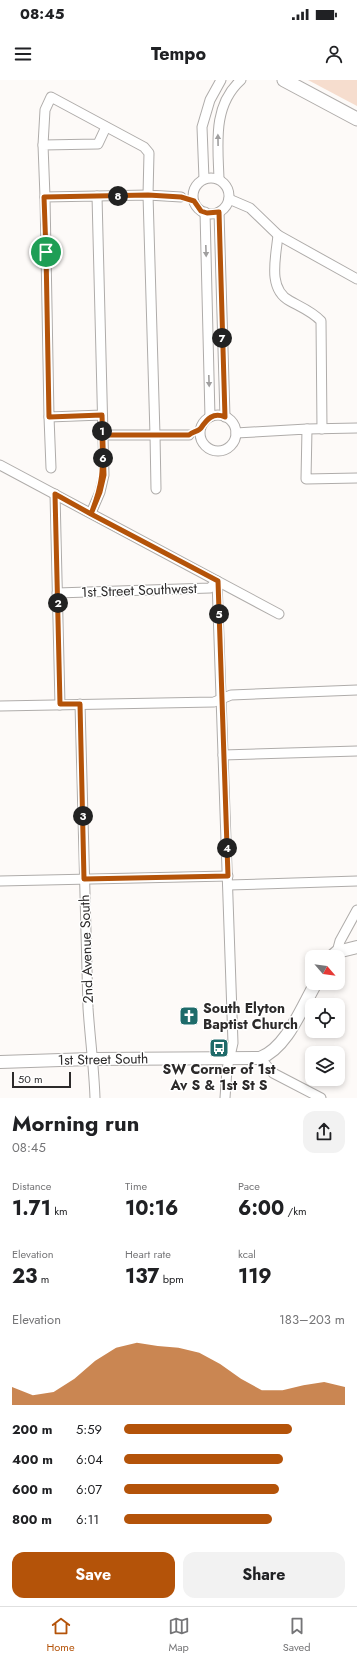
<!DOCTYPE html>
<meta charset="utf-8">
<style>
:root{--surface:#fff;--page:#f2f2f2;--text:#202124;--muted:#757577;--line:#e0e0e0;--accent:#b45309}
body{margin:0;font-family:Jost,sans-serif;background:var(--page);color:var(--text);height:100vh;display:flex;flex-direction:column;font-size:15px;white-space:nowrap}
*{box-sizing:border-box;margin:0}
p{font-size:13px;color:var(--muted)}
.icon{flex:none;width:22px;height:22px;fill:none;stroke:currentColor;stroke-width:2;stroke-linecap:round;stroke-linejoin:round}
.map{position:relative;height:1018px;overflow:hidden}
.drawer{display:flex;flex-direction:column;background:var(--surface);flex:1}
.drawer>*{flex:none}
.needle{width:26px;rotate:118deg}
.controls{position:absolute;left:305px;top:870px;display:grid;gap:8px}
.controls a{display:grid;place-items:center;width:40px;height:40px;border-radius:8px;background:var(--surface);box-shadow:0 2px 6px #0003;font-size:20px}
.scale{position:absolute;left:12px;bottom:10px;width:59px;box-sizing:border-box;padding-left:4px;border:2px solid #2c2a2a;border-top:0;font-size:11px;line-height:14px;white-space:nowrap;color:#2c2a2a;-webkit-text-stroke:3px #fff;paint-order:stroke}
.pin{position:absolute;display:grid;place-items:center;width:34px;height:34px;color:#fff;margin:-17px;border:2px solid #fff;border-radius:50%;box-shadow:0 1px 4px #0007}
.km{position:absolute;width:20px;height:20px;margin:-10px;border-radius:50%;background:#222;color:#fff;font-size:11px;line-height:20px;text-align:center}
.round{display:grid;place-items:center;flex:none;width:42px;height:42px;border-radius:12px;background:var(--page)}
.summary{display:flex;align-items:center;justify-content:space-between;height:68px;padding:0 12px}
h1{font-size:22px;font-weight:700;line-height:30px}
.metrics{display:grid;grid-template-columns:repeat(3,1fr);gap:6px;height:68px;padding:4px 12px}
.metrics div{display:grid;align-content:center}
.metrics b{font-size:20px;font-weight:700}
.metrics small{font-size:11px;font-weight:400}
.metrics p{font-size:11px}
.chart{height:112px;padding:8px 12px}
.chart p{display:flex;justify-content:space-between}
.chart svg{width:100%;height:72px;margin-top:4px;fill:var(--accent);opacity:.7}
.button{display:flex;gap:8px;margin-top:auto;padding:8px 12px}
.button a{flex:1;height:46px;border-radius:12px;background:var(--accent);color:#fff;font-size:16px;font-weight:700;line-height:46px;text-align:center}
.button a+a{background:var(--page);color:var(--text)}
ul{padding:0 12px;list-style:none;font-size:13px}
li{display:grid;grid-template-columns:64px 48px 1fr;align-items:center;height:30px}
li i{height:10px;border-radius:5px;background:var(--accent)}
.status{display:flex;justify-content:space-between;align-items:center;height:28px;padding:0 20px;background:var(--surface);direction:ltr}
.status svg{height:11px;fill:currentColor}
header{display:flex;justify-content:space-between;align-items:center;height:52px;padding:0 12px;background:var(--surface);font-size:18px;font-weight:700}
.tab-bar{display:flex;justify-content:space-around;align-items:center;height:56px;border-top:1px solid var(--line);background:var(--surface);font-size:11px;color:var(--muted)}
.tab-bar a{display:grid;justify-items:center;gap:2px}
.tab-bar .current{color:var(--accent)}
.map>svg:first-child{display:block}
</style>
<div class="status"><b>08:45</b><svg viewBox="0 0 49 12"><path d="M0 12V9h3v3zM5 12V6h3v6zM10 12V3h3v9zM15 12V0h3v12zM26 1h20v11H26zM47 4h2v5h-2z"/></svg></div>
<header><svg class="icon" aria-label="menu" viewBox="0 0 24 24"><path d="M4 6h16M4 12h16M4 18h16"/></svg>Tempo<svg class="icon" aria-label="person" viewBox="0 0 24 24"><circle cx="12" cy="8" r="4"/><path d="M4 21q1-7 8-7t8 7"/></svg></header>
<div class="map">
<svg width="357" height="1018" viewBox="0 0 357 1018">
<rect width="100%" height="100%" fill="#fdfaf8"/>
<polygon fill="#f6ddce" points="308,0 357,0 357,26"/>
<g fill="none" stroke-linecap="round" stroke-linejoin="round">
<defs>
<g id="minor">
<polyline points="43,65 45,30 51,17 144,67 149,73 148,115 181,117"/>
<circle cx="211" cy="116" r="18"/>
<polyline points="204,99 202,47 210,20 221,0"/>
<path d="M219,99C218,65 212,26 241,0"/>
<polyline points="97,116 148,115 155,355 102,355"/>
<polyline points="45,117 43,65 98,64 106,47"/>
<polyline points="229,119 250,128 278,155 357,199"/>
<polyline points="205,132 210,337"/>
<polyline points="219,132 225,337"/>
<path d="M278,155C276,177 267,209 290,221C301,227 313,232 321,241L322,349"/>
<circle cx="218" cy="353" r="18"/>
<polyline points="49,337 51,388"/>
<polyline points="307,349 357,348"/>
<polyline points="236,353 307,349 306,399 357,398"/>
<polyline points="0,385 279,534"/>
<polyline points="156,409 155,355 189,355"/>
<polyline points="55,414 60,625"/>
<polyline points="91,433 100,412 104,395 97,116 45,117 49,337 102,335"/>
<polyline points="217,501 233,963 227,989 225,1018"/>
<polyline points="57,513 210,508 217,501"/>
<path d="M80,624L88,928C90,958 94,988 95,1018"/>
<polyline points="0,626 214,622 231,615 357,610"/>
<polyline points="223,675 357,671"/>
<polyline points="0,801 228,796"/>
<polyline points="228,805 357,801"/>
<polyline points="337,872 340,861 357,830"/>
<polyline points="260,978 273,993 321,1018"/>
</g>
<g id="tertiary">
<polyline points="331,877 337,872 357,867"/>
<path d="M0,982L91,979L260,978C287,968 302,927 316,903"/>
</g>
<polyline id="secondary" points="284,0 357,39"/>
</defs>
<use href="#minor" stroke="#afacaa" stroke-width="11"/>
<use href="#tertiary" stroke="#afacaa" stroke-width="14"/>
<use href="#secondary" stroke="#afacaa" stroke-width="15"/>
<use href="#minor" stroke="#fff" stroke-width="9"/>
<use href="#tertiary" stroke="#fff" stroke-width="12"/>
<use href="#secondary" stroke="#fff" stroke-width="13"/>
</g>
<defs><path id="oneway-solid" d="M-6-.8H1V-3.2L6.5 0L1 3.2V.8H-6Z"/></defs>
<g fill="#a09f9f">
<use href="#oneway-solid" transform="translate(218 60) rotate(-91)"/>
<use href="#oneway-solid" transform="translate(206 171) rotate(88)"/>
<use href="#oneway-solid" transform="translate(209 301) rotate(88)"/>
</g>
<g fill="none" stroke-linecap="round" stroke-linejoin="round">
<defs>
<path id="route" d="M46,172L49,337L102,335L104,395L100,412L91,434L55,414L60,624H80L84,799L228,796L218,501L91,434C104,401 103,389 102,355H189C192,352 199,351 201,348C207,339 213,332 225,337L219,132L207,133L201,131L194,121L181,117L148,115L44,117L46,172"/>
</defs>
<use href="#route" stroke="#fff" stroke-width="8"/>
<use href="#route" stroke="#b45309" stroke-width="5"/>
</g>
<defs>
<symbol id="church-square" viewBox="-11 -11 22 22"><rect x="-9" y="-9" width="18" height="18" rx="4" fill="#1e6b6a" stroke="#fff"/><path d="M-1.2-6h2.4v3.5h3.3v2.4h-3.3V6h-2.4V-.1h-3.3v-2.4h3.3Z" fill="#fff"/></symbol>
<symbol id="bus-square" viewBox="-11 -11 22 22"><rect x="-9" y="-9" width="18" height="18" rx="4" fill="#1e6b6a" stroke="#fff"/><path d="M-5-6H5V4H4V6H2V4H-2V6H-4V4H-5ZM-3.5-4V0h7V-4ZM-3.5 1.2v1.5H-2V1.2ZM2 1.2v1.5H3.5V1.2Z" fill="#fff"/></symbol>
</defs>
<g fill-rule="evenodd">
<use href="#church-square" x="178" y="925" width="22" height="22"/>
<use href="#bus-square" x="208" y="957" width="22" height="22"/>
</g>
<g text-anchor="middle" stroke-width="3" stroke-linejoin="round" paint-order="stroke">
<g font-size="14" fill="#2c2a2a" stroke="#fff">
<text transform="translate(139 510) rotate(-2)" y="5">1st Street Southwest</text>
<text transform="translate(86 869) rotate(-92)" y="5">2nd Avenue South</text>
<text transform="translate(103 979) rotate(-1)" y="5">1st Street South</text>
</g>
<g font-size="14" font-weight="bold" fill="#2c2a2a" stroke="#fff" text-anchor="start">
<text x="203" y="933">South Elyton<tspan x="203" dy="16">Baptist Church</tspan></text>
<text x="219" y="994" text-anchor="middle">SW Corner of 1st<tspan x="219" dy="16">Av S &amp; 1st St S</tspan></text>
</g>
</g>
</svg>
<div class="controls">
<a><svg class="needle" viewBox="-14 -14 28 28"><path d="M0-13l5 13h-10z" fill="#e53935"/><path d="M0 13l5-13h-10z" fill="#757577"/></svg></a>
<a><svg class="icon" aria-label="locate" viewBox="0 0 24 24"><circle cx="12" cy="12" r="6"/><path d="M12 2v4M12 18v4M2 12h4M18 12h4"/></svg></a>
<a><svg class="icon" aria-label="layers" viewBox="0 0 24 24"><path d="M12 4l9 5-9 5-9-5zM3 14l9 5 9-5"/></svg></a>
</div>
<div class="scale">50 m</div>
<div class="pin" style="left:46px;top:172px;background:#1e9e55"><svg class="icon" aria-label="arrive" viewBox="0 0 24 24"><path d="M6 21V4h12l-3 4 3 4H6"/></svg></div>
<b class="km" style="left:102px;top:351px">1</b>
<b class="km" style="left:58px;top:523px">2</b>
<b class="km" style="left:83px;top:736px">3</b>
<b class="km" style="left:227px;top:768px">4</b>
<b class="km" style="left:219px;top:534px">5</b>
<b class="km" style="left:103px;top:378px">6</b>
<b class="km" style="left:222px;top:258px">7</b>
<b class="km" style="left:118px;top:116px">8</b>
</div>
<section class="drawer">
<div class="summary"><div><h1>Morning run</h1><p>08:45</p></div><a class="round"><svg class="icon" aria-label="share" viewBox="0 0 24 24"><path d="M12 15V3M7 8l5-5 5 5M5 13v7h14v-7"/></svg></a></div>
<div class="metrics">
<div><p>Distance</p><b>1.71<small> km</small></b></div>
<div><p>Time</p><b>10:16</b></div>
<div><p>Pace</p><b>6:00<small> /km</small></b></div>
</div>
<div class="metrics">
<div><p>Elevation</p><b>23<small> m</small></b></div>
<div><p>Heart rate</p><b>137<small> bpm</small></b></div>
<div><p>kcal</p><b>119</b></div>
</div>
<div class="chart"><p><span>Elevation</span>183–203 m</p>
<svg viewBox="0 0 160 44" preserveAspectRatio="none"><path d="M0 44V33L10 38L20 36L30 28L40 17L50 9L60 6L70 8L80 9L90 12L100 19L110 28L120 35L130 35L140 32L150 30L160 33V44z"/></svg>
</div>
<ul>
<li><b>200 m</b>5:59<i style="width:76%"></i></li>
<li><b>400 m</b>6:04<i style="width:72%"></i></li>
<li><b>600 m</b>6:07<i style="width:70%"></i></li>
<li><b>800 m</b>6:11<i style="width:67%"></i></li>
</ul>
<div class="button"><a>Save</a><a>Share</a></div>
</section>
<nav class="tab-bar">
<a class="current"><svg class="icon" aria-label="home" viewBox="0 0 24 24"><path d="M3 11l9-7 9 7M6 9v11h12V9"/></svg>Home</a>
<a><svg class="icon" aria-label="map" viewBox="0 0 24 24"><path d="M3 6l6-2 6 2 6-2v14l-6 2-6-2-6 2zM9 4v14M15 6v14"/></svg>Map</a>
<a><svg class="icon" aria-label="saved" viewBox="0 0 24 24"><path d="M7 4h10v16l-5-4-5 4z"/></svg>Saved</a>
</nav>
